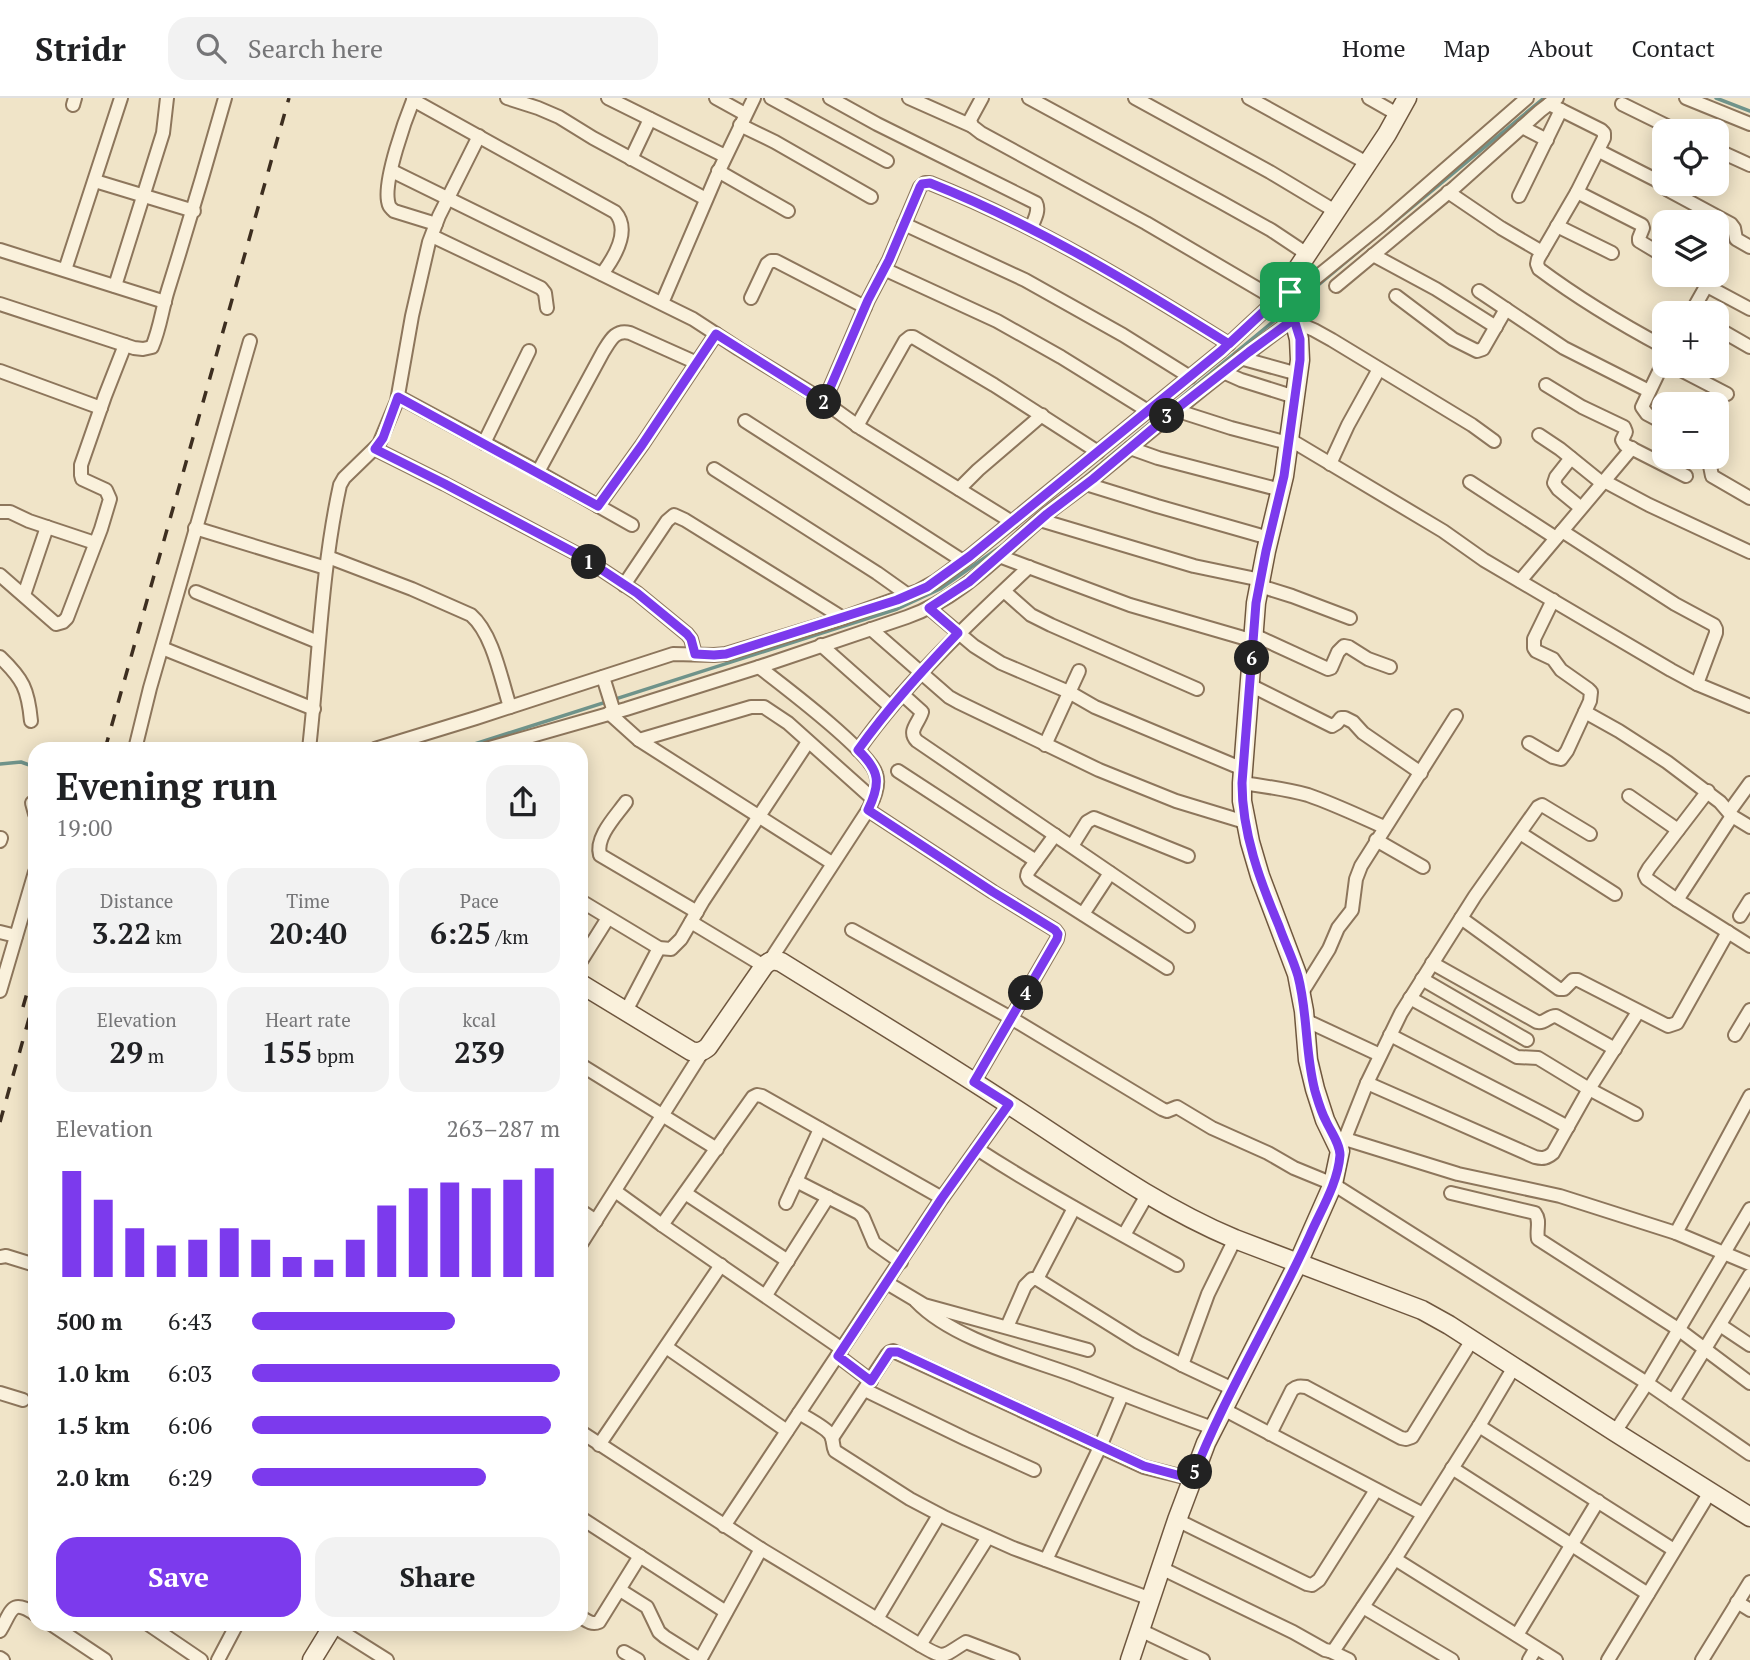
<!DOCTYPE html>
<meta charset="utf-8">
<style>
:root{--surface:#fff;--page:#f2f2f2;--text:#202124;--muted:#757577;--line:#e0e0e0;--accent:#7c3aed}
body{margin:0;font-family:"PT Serif",serif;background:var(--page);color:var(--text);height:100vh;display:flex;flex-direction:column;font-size:26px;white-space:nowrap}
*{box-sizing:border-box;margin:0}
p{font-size:23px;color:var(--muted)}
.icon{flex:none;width:38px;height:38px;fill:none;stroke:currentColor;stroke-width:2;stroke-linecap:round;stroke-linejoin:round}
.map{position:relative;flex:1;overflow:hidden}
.panel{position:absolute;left:28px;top:644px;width:560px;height:889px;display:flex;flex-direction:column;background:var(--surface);border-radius:21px;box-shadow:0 4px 18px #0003}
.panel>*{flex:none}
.fabs{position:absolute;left:1652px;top:21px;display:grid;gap:14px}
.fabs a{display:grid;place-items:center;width:77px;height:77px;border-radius:14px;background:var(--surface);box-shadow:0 4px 18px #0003;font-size:35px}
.pin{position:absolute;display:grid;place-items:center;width:60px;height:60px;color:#fff;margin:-30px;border-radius:14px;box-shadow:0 4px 10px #0006}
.km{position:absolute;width:35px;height:35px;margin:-18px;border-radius:50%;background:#222;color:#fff;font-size:19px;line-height:35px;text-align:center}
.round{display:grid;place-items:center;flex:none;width:74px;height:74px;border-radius:21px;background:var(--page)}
.headline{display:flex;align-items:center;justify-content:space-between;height:119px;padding:0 28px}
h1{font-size:38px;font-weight:800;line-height:52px}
.figures{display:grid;grid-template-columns:repeat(3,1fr);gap:10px;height:119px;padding:7px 28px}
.figures div{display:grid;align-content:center;border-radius:18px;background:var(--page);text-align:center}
.figures b{font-size:30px;font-weight:800}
.figures small{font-size:19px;font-weight:400}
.figures p{font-size:19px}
.chart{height:196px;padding:14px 28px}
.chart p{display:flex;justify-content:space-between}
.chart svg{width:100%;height:126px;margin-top:7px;stroke:var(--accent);stroke-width:6}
.cta{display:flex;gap:14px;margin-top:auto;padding:14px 28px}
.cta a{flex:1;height:80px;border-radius:21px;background:var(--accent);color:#fff;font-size:28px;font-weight:800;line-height:80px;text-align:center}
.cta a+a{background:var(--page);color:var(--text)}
ul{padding:0 28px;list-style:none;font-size:23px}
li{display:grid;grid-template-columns:112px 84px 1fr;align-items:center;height:52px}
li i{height:18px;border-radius:9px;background:var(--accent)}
header{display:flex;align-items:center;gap:42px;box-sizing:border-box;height:98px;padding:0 35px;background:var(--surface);border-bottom:2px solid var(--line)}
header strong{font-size:33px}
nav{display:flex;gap:38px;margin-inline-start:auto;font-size:24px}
.search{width:490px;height:63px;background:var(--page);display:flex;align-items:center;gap:18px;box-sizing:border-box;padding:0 24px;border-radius:21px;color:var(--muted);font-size:26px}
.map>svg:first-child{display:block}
</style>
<header>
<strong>Stridr</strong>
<div class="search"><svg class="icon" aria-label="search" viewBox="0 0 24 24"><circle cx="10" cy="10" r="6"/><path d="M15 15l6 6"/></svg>Search here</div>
<nav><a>Home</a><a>Map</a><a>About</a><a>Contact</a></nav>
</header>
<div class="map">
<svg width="1750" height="1562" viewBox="0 0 1750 1562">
<rect width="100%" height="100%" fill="#f0e4c8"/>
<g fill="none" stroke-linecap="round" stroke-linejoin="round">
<g stroke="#6f938a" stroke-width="3.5">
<polyline points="1716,0 1750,13"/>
<polyline points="1387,130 1544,0"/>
<polyline points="1298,204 1378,137"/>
<polyline points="1079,384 1286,213"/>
<polyline points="459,651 897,511 940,491 1003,447"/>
<polyline points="0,666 21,664 35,669"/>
</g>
<defs>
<g id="street">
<path d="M414,0C405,22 384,81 388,103C389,109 390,109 394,113L436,126"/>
<polyline points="507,0 538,10 559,19 593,40 706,101"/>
<polyline points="608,0 725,58"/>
<polyline points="716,0 745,16"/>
<polyline points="771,0 887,63"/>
<path d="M830,0L877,26L1036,105C1040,113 1034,122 1031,130"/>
<polyline points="909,0 972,28"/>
<polyline points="982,0 970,22 972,28 981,35 1146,125 1277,202"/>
<polyline points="1029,0 1219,103 1271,132 1307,156"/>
<polyline points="1135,0 1270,74 1335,113"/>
<polyline points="1249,0 1367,65"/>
<polyline points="1369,0 1397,16"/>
<polyline points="1686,0 1750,26"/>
<path d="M413,2L615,114C631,132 614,160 602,176"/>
<path d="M1549,6L1601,32L1604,35V40L1577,94L1538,161L1537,166L1539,171C1578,200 1621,226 1664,249"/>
<polyline points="1622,6 1677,33"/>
<polyline points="73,7 75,0"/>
<polyline points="740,27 775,44 871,99"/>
<polyline points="1522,29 1547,42"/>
<polyline points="1717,52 1750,67"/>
<polyline points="1599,53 1660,84 1668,92 1731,126 1734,130 1736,141 1750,149"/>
<polyline points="631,61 650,21"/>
<polyline points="392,73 693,221 739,251 816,298 862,331 1012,424"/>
<polyline points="718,73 788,113"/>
<polyline points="95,83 194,113"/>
<polyline points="1448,94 1501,130 1542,154"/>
<polyline points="1577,94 1642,127 1643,130 1639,140 1639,143 1664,158"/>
<polyline points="1519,98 1561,12"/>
<polyline points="904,126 1025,182 1123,237 1190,279"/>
<polyline points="1557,128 1612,155"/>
<polyline points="432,138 541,190 545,195 547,210"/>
<polyline points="0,152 165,204"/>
<polyline points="1373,157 1436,191 1496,229"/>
<polyline points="884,171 997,223 1061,259 1148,313"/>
<polyline points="65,172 121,0"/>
<polyline points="115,188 163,35 167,0"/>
<polyline points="1336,188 1455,89 1540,13 1557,0"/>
<polyline points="1707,188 1750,211"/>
<polyline points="1479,193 1564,250 1649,293"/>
<polyline points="1290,194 1299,192 1307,187 1381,127 1527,0"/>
<polyline points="1396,198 1453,241 1477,253 1483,251 1506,211"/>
<polyline points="751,200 767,166 771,163 776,163 865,209"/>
<polyline points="662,205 716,79 754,0"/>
<path d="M0,206L134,250L143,251L152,249C160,231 162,211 168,192C188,128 207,64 225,0"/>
<polyline points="1691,215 1708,185 1708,181 1702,177"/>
<polyline points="1295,224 1314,232 1332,242 1472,327 1494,343"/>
<polyline points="1717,230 1750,249"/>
<polyline points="1240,260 1298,276"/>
<polyline points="1664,263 1642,309 1647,316 1664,325"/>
<polyline points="1673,268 1727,296"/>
<polyline points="0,273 101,310"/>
<polyline points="1223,274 1241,282 1295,299"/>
<polyline points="1546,287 1582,309 1624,329 1626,334 1622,342 1625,347 1686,378"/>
<polyline points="399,299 531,370 632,427"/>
<path d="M824,304L868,202L889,162L920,89L925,85H930C1036,127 1133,186 1229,246"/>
<polyline points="1175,312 1231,330 1288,345"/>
<polyline points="745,323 963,463"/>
<polyline points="857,328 905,243 910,239 913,239 994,287 1098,354"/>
<polyline points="1539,337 1560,351 1602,385"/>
<polyline points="1289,341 1443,433 1484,462 1671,572 1697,586 1750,608"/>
<polyline points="484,345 529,253"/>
<polyline points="1130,350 1158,360 1281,392"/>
<polyline points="375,351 445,386 581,458 637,495 687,536 691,541 695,556"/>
<polyline points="1713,359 1710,368 1712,378 1750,400"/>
<polyline points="1571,360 1556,379 1554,385 1558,391 1581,410"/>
<polyline points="1330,366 1348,327 1379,271"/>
<polyline points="714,371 877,475 908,497"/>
<path d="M538,374L603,254C610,243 615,231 630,235L697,265"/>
<polyline points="1604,383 1649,407 1750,454"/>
<polyline points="1470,384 1556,440"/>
<polyline points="1086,386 1157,408 1269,440"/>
<polyline points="959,391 978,372 1042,317"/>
<polyline points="598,408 642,347 716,236"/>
<polyline points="0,414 10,414 29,423 95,445"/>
<polyline points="1040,422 1194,468 1261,482"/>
<polyline points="195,430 326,470"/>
<polyline points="1562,433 1675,506 1714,527 1716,531 1716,535 1697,586"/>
<polyline points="999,458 1130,507 1254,543"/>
<path d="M328,459L412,491L471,517C493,536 501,581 510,609"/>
<polyline points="0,477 56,526 63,524 67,520 101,431 110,401 106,392 82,381 81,377 81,367 105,298 125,247"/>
<polyline points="1520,483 1632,350"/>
<polyline points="624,487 667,423 674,417 685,422 843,520"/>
<polyline points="1260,488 1292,498 1350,520"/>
<polyline points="1004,493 1031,517 1051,527 1197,591"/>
<polyline points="196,494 318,544"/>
<polyline points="24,497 47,429"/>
<polyline points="929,510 974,548 1001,565 1069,594 1095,609 1243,671"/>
<polyline points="871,531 949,599 958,604 1099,672 1176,703 1245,724"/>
<polyline points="1254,537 1328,571 1331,570 1338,554 1344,548 1349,549 1368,561 1390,569"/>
<polyline points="821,547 891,609"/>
<polyline points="162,550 314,611"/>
<path d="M0,559C23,581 28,591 31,623"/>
<path d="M759,569C781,586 870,653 876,676C880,688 873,702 868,712L769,864"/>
<polyline points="603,579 614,614"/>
<polyline points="1250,587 1332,628 1337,625 1341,620 1345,620 1353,624 1363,635 1421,675"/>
<path d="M902,596L922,614C919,625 907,633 917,643L1188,828"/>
<polyline points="1585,614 1619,633 1667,664 1720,704 1732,718 1750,729"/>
<polyline points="609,615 639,642 832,765"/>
<polyline points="639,642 751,609 764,609 788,625 873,701"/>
<polyline points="1529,645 1553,659 1561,661 1567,653 1590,603 1591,594 1588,591 1561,572 1553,561 1536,553 1534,550 1534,541 1553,502"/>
<polyline points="1045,647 1079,573"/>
<polyline points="135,651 150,590 250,243"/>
<path d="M309,651C319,563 321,474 340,387L344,380L379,346L397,303L412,218L429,144L439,118L479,38"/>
<polyline points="375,651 476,620 673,556 714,557 726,556 837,522 918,493 936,483 970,458 1221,253 1290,189"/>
<path d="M486,651L626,611L759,569L907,519C964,499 1003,452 1048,415C1063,403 1079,392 1094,380C1160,326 1225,271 1294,221"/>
<path d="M858,652C907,583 967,527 1029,469"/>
<polyline points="898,673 1036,763"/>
<path d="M1242,685C1264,688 1286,691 1308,697C1334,706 1359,718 1384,729"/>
<polyline points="1708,693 1649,770 1645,777 1647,781 1677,802 1750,848"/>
<polyline points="1629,698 1678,732"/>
<path d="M626,704C616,718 595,739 600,757L697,814"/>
<polyline points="32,705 35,716"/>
<polyline points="868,712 993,794 1055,832 1058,836 1057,841 974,984"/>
<polyline points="1729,714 1750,685"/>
<polyline points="1520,735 1615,796"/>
<polyline points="1055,737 1028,774 1027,778 1029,782 1167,870"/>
<polyline points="1376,742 1423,769"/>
<polyline points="0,743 1,740"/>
<polyline points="1072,748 1087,724 1094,720 1188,758"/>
<polyline points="1677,802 1732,718"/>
<polyline points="581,803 659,850 671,851 681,841 703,803 808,644"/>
<polyline points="1083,816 1110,775"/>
<polyline points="1740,818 1750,802"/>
<polyline points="1461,820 1559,891 1564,891 1573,882 1578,882 1668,928 1677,925 1728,834"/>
<polyline points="691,824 764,868"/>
<polyline points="852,832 1011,920 1162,1011 1167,1013 1177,1009 1212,1030 1268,1055 1294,1070 1333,1086 1647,1285 1750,1356"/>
<polyline points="0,834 16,838"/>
<polyline points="581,863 608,820"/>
<path d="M1432,865L1537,924C1545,926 1548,918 1556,918L1615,951"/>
<polyline points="1422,881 1527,942"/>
<polyline points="0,893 35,774"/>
<polyline points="1301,896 1329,851 1338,830 1352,812 1356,781 1361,768 1456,618"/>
<polyline points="1410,900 1517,959 1538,960 1589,991 1636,1016"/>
<polyline points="626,913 659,850"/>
<polyline points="1305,922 1380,957"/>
<polyline points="1390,937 1542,1015 1568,1029"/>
<polyline points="1735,937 1750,912"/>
<polyline points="581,967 717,1051"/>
<path d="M1367,985L1535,1059C1543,1061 1547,1060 1553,1055L1589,991L1638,914"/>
<polyline points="1345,1041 1458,1076 1560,1098 1676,1135 1750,1166"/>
<path d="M977,1051C1042,1093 1110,1130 1177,1167"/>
<polyline points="1340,1053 1367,985 1401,915 1475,798 1538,709 1542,707 1590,736"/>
<polyline points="796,1083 859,1115 863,1119 874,1145 901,1164"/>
<polyline points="615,1093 662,1127 842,1251"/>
<polyline points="685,1095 788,1163"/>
<path d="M1451,1095L1535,1115C1541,1123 1536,1131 1538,1141L1678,1231L1750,1285"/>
<polyline points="786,1105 820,1031"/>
<polyline points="581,1113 596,1123"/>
<polyline points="662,1127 753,999 757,997 762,998 942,1100"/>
<polyline points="1676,1135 1750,998"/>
<polyline points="1124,1137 1147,1097"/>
<polyline points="581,1146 703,953"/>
<polyline points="0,1159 6,1158 35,1167"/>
<polyline points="1037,1181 1074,1110"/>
<polyline points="887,1185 924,1207 1088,1252"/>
<polyline points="766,1197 828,1099"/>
<path d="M916,1203C952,1241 1027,1260 1076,1278C1122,1296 1167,1314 1213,1330"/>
<polyline points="1720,1227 1750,1247"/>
<polyline points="1007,1229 1025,1188 1032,1181 1037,1181 1138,1244 1182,1267 1233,1291"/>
<polyline points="666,1249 787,1333"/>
<polyline points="838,1258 871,1283"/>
<polyline points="1182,1267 1208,1196 1235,1141"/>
<polyline points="865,1292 966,1341 1034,1372"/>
<polyline points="0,1295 23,1302"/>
<polyline points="1673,1303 1750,1177"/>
<polyline points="1223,1311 1423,1416"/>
<path d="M799,1315C807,1320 825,1329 830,1336C834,1341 832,1347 835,1353L910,1401L946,1420L1013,1450L1151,1501"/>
<polyline points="1479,1328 1674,1452"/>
<path d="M581,1334L761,1451L920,1547C946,1562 941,1559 966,1544L1013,1562"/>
<polyline points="1615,1334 1647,1285 1750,1111"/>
<path d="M1270,1336L1292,1292C1297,1288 1300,1288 1306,1289L1401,1340L1406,1341L1412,1339L1472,1242"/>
<polyline points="832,1340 887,1257 890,1254 893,1253 1144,1369 1192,1381"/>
<polyline points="599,1347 721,1167"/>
<polyline points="1452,1370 1648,1496"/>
<polyline points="581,1420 726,1514"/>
<polyline points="1177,1422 1307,1486 1312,1487 1319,1482 1376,1392"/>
<polyline points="724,1428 942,1100 1009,1006"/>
<polyline points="1395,1461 1556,1562"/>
<polyline points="1046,1462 1100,1349 1122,1297"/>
<polyline points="1161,1470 1293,1534 1325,1552 1330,1553 1334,1552 1395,1461 1479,1328 1514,1269"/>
<polyline points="620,1492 647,1509 659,1534 665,1539 700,1561"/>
<polyline points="1737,1504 1750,1512"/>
<polyline points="1363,1509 1452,1562"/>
<path d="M581,1519C587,1523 592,1527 599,1524L640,1458"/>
<polyline points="877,1521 939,1417"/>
<polyline points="51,1526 105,1562"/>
<polyline points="148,1526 201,1562"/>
<polyline points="333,1528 387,1562"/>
<polyline points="1140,1532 1203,1562"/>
<path d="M0,1533C12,1513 11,1500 35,1516"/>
<polyline points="1517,1537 1598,1403"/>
<polyline points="920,1547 988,1439"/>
<polyline points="1330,1553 1349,1562"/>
<polyline points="624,1554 638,1562"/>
<polyline points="0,1560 3,1562"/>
<polyline points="218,1562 237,1526"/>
<polyline points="700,1562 761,1451"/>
<polyline points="1529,1562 1536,1550"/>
<polyline points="1608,1562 1710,1394"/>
<polyline points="1702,1562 1750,1484"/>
</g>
<g id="secondary">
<path d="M581,886L691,953C698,955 702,954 708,949L764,868C770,862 774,862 781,864C858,912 935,958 1011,1008C1084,1055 1154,1107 1235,1141L1422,1212L1449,1227L1615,1334L1750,1419"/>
<polyline points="312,1562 334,1526"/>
<polyline points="1130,1562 1177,1422 1206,1345 1298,1165 1333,1086 1340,1053 1325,1022 1315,991 1308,962 1304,913 1297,876 1260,778 1250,744 1242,703 1242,685 1256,505 1266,453 1284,378 1300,262 1299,241 1293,218 1290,189 1296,173 1387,36 1407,0"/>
</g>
</defs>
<use href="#street" stroke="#8d765c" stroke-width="16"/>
<use href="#secondary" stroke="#6f573f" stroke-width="21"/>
<use href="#street" stroke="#faf1dc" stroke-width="12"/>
<use href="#secondary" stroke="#faf1dc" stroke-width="18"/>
<g stroke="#3d2e20" stroke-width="3.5" stroke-dasharray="12 12" stroke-linecap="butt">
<polyline points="105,651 289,0"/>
<polyline points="23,909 35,867"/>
<polyline points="0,1024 35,899"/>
</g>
</g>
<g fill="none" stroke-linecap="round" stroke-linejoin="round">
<defs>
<path id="route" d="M1290,194V189L1221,253L970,458L927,489L897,502L726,556L714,557L695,556L691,541L687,536L637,495L581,458L445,386L375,351L383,340L398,299L598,408L642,347L716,236L824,304L868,202L889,162L920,89L922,86L930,85C1036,127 1133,186 1229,246L1290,189L1294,221L1249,254L1175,312L1093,381L1047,416L969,484L929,510L958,535C923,572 888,610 858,652C880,673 881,685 868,712L993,794L1055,832L1058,836L1057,841L974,984L1009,1006L942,1100L838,1258L871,1283L890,1254H898L1144,1368L1192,1381C1225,1296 1273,1219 1310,1137C1321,1112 1338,1085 1340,1057C1340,1046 1331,1034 1326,1023C1321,1014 1318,1003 1315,993C1305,956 1308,916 1298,878C1293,861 1285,845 1279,828C1260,783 1242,735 1242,685L1256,505L1266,453L1284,378L1300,262V241L1293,218L1290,194"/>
</defs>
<use href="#route" stroke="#fff" stroke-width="14"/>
<use href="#route" stroke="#7c3aed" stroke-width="9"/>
</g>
</svg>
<div class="fabs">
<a><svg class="icon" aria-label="locate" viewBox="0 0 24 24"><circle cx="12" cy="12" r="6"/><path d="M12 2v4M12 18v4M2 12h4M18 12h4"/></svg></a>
<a><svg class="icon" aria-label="layers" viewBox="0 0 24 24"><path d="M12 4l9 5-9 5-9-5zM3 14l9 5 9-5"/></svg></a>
<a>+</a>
<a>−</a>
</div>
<div class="pin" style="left:1290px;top:194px;background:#1e9e55"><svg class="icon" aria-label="arrive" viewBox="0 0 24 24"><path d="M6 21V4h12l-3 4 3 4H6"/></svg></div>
<b class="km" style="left:589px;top:464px">1</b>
<b class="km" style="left:824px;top:304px">2</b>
<b class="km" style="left:1167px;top:318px">3</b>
<b class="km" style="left:1026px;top:895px">4</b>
<b class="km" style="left:1195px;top:1374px">5</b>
<b class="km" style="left:1252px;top:560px">6</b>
<section class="panel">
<div class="headline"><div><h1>Evening run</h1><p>19:00</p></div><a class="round"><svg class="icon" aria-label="share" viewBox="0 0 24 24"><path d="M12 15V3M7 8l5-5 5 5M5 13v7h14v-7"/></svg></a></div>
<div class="figures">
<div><p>Distance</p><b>3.22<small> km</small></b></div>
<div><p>Time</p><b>20:40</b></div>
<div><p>Pace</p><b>6:25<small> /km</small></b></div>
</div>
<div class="figures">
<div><p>Elevation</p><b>29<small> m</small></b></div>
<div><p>Heart rate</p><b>155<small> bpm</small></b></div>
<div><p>kcal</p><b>239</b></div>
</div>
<div class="chart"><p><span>Elevation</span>263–287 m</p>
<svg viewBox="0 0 160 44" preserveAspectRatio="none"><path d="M5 44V7M15 44V17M25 44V27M35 44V33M45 44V31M55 44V27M65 44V31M75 44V37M85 44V38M95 44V31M105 44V19M115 44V13M125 44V11M135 44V13M145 44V10M155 44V6"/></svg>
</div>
<ul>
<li><b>500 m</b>6:43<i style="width:66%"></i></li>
<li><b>1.0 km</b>6:03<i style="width:100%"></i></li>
<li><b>1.5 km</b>6:06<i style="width:97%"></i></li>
<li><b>2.0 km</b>6:29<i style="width:76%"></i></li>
</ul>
<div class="cta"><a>Save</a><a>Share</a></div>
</section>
</div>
